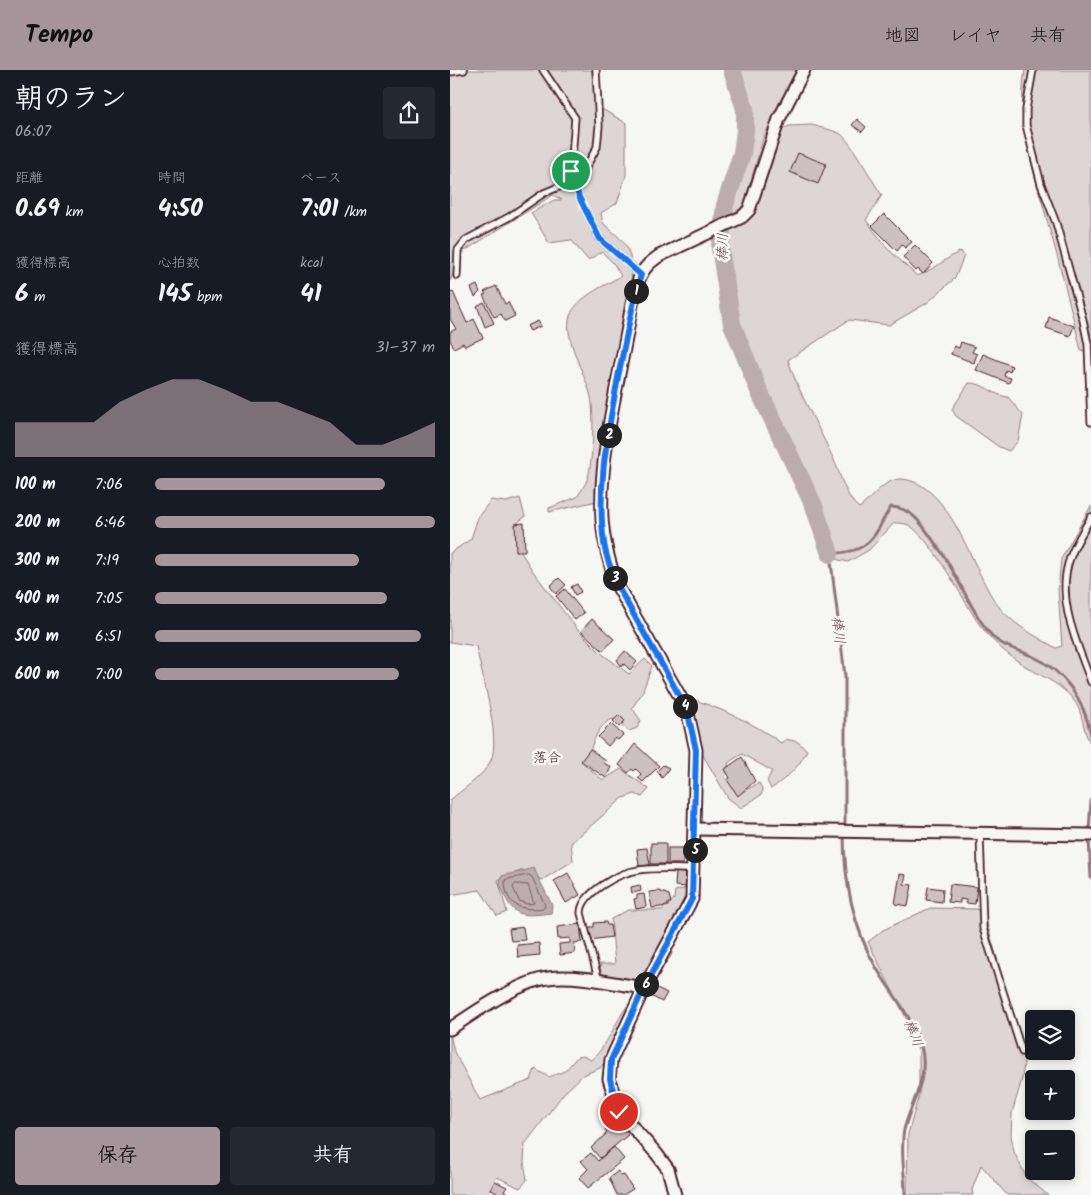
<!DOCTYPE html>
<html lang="ja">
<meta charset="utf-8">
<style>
:root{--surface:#171b24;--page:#242831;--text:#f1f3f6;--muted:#9ea1a6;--accent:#a6949b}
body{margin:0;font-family:Kalam,"Klee One",sans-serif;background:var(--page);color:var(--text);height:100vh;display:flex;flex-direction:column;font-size:19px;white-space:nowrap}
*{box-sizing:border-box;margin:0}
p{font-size:16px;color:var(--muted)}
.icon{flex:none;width:28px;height:28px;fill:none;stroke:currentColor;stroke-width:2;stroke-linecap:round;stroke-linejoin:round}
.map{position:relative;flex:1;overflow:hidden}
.side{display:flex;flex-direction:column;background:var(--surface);width:450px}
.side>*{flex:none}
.controls{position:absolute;left:575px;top:940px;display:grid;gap:10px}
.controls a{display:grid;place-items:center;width:50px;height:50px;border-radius:5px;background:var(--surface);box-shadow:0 2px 8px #0003;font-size:25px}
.pin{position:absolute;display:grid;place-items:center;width:42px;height:42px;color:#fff;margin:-21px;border:2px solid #fff;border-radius:50%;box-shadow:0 1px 5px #0007}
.km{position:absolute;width:25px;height:25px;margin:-12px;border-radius:50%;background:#222;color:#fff;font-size:14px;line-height:25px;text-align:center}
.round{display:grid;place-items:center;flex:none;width:52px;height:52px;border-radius:5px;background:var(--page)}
.headline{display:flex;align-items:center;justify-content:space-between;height:85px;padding:0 15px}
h1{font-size:28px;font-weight:600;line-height:38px}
.figures{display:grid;grid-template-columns:repeat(3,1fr);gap:8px;height:85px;padding:5px 15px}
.figures div{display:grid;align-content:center}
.figures b{font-size:25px;font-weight:600}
.figures small{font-size:14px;font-weight:400}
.figures p{font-size:14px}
.chart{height:140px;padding:10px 15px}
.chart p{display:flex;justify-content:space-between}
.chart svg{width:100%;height:90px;margin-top:5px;fill:var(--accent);opacity:.7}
.primary-button{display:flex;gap:10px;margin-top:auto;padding:10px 15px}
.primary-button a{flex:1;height:58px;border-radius:5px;background:var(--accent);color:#111;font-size:20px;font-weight:600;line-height:58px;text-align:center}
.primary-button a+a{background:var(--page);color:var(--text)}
ul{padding:0 15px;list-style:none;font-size:16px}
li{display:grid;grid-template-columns:80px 60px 1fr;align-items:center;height:38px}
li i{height:12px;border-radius:6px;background:var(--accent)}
header{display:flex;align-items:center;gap:30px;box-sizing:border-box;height:70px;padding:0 25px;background:var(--accent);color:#111}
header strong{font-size:24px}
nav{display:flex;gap:28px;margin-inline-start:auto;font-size:18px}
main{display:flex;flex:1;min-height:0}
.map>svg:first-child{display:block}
</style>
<header>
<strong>Tempo</strong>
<nav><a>地図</a><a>レイヤ</a><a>共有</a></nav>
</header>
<main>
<section class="side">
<div class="headline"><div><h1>朝のラン</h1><p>06:07</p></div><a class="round"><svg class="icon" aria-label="share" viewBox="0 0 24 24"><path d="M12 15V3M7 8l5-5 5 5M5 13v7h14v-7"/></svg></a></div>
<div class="figures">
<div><p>距離</p><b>0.69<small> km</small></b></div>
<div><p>時間</p><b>4:50</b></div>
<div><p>ペース</p><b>7:01<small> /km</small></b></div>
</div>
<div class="figures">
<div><p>獲得標高</p><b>6<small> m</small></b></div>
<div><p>心拍数</p><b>145<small> bpm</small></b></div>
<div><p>kcal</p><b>41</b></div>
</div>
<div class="chart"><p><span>獲得標高</span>31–37 m</p>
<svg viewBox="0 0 160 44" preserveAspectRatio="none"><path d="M0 44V27L10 27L20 27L30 27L40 17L50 11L60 6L70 6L80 11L90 17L100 17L110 22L120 27L130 38L140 38L150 33L160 27V44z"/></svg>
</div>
<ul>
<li><b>100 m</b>7:06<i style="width:82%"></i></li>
<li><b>200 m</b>6:46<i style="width:100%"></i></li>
<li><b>300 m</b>7:19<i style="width:73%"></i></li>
<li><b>400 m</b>7:05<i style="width:83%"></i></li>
<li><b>500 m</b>6:51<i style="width:95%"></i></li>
<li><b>600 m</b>7:00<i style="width:87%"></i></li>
</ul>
<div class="primary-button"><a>保存</a><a>共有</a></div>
</section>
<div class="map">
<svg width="641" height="1125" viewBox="0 0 641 1125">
<rect width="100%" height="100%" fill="#f6f6f2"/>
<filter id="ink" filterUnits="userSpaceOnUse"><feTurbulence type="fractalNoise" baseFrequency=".02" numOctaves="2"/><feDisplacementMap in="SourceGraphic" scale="10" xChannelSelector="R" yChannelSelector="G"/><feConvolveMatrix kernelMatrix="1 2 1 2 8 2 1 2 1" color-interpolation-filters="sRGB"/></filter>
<g filter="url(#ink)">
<g fill="#ddd6d5" stroke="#947a80">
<path d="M0,0H142L145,35L176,53V106L167,133L151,143L153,153C175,173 180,173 182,203L147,431L99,442V438L127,427C131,421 136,414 138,407C143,389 145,340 140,323C134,302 113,267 120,246C127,227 154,216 171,206L164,194L152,182L138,190L121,170L99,173L81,143L104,130H112L103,125L5,187L3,205L0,211Z"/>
<path d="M286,0H359L328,36L313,69L295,132L290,139L279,145L277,144L279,134C295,82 307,54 286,0Z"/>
<path d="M575,0H641V284L631,280C621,239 611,198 599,157C585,106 566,54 575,0Z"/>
<path d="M362,55C370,58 381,59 389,63C399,67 423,113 432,125L416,150L437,178L467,206C486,199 494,189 511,181L514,186L505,208L477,233L439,255L399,250L338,290C349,324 368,355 383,388C391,405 395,427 409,438C422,429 434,408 452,409C500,413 522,499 546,533C561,554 584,565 606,578L612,576L608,520L611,489L641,436V674C632,662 634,642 623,629C611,615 596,608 580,599C558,586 542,572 527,551C514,531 477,461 456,454C452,453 448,453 444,453L419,480L398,492L385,489L377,484L345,405L299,315L288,287L273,225L264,167C273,163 285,159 292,153C314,134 321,90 328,62L339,56Z"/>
<path d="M519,313C533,312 544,326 558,327L573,345L568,371L559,381L549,377L506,346L502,339Z"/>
<path d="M70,428L75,447L68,452L69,479L82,500L127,559L151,583L179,604L195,589L202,596L192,623L182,638L191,651L187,658L179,661L163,649C146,654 141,680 135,695L153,710L171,699L199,719L192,727L185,724L173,728L121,773L123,791L92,810L73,800L48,810L57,842L47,846L30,820L0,825V730C13,719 34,706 41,690C51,667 31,603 26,576L0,572V483L21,469L28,447L41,430L56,432Z"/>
<path d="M242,629C272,639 306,654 331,673L336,669L348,672L357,680C349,698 337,707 321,719L317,711L322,701L292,684L279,692L275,707L288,724L309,713L313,720L311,725L291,738L278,728L250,680L247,656L237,632Z"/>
<polygon points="238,818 241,822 221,886 194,923 153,919 150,894 165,894 161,849 178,840 212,840 224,829 225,821"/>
<polygon points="480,838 527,839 536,850 575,985 572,1009 562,1043 561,1065 564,1082 577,1108 598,1125 557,1125 531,1095 522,1120 523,1125 457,1125 458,1064 469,1025 469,982 458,952 418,872 433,860"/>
<path d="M177,936L181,939L158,988L150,998L133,1005L114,1023L75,1074L74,1092L77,1110L70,1118L47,1107L39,1121V1125H0V963L4,982L30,1030L81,1010L85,999L99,1007L115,1001L127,987L133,986L141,990C158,976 164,954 177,936Z"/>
</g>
<path fill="#bbadae" stroke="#8e747a" d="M83,797L102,835L101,843C75,846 63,849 53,821C50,815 49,812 52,806C63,802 72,804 83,797Z"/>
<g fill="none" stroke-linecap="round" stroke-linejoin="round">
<g stroke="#77585f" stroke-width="1">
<path d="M79,805L82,807L95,835L94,838C72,841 55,837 55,810Z"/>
<polygon points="66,814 78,815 84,833 77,834 69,831 63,817"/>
</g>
<g stroke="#8e747a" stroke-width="3">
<path d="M395,759V606L380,484C403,482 417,480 429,458C433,450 436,444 441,437C465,437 477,463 490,480C509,507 522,545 544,568C555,578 569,580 582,586C615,601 634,630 641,665"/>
<polyline points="639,762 641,730"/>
<path d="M394,765C394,809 403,858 426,897C441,923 462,946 471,976C480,1008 461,1031 454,1060C450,1080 455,1104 455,1125"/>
<polyline points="639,768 641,808"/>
</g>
<polyline stroke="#bbadae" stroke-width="18" points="282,0 295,39 295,61 292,83 275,135 270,177 282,254 309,321 364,436 380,484"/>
</g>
<g fill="#ccc1c0" stroke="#4a1f2b">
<polygon points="407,49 416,57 412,62 402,55"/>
<polygon points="348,83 376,94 368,114 340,102"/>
<polygon points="434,144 462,172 455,178 452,175 447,181 422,156"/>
<polygon points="465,175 483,193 473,204 468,199 466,201 453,187"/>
<polygon points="27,215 30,222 25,227 21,218"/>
<polygon points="46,216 55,234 58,232 65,246 55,251 51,244 44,247 33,225 36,224 34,222"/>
<polygon points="3,222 17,253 24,249 33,268 15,276 13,273 4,278 0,270 0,262 6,259 0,249 0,223"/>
<polygon points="34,232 44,253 35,257 27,236"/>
<polygon points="599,247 624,256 620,266 596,258"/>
<polygon points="88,251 91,256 80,261 77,256"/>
<polygon points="511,272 525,277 522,282 527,284 524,293 501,284 504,276 509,278"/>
<polygon points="533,284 562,296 560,302 556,300 554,306 561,308 559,313 526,300"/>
<polygon points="74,453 75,481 66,481 65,454"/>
<polygon points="109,508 116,515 106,524 100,516"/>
<polygon points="127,514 131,522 125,525 121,517"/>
<polygon points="115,519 134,543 125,550 106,526"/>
<polygon points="142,549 164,569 153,581 131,561"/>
<polygon points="175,581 187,592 180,600 174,594 172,597 167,590"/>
<polygon points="169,645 175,651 169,657 163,651"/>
<polygon points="161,654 173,665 168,670 165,668 158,676 148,667"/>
<polygon points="185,674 209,696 193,712 188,708 191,704 186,699 184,701 182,699 178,703 169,695"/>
<polygon points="140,679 156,691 154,693 161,697 156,708 131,691"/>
<polygon points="292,687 305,711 288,726 277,710 280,708 275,699"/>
<polygon points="213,695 219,698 212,708 207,701"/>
<rect x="201" y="773" width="15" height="21"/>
<polygon points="197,778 200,795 189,796 187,779"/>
<rect x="218" y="778" width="15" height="16"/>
<polygon points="226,802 236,803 236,817 225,816"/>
<polygon points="118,803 130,825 116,833 104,811"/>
<polygon points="450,804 456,805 454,814 462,815 458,836 445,834"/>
<polygon points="500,814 527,817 525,834 516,833 516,830 510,829 510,833 498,832"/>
<polygon points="190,815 191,821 182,823 181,817"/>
<polygon points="478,817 493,819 492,832 476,830"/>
<polygon points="209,821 219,825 221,833 218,833 218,836 202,838 199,822"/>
<polygon points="194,824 196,837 186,839 184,829 187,828 187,825"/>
<polygon points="156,852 157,855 160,855 162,867 140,870 138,857 144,857 144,853"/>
<polygon points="130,854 132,872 124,873 125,883 110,885 109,874 120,873 120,868 108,869 107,857"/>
<polygon points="73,857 75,870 61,871 59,859"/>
<polygon points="89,873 90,885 68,887 67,875"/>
<polygon points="203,916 217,923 212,932 199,925"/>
<polygon points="162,1054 167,1059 170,1056 178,1065 150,1088 141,1078 157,1063 155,1060"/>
<polygon points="164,1077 174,1089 138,1118 129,1108 138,1099 131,1091 141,1083 148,1091"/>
<polygon points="168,1101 171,1106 174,1105 183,1119 173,1125 167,1125 159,1108"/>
<polygon points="45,1111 57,1117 54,1121 62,1125 47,1125 47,1123 41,1120"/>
</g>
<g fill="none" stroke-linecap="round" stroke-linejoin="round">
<defs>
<g id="service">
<polyline points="93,0 125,48 121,101 129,127 150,169 191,205"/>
<polyline points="583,0 576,39 576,55 591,114 606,153 633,250 638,274 641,352"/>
<polyline points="0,2 14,0"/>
<polyline points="125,117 147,77 149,56 146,0"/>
<polyline points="7,206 8,180 16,170 59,147 94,123 123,111"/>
<path d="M641,447C634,460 625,474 620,488C605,529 628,575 641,612"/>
<polyline points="530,764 533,858 572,982"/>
<path d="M149,912L131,843C131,823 170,802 189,800C207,797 225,799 243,799"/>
</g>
<g id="minor">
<polyline points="245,759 641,765"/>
<path d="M0,959C23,943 71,911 98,908C127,904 165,914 194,918"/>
<path d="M225,1125L218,1099L206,1083L169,1042L159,1009L161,990L194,918L242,829L246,680L237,639L168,517C159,494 154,474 152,450C149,389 165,327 176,268C180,248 182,223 191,205C195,196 202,191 209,186L292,147L299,140L329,49L354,0"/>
</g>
</defs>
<use href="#service" stroke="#4a1f2b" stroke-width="9"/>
<use href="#minor" stroke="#4a1f2b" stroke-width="15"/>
<use href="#service" stroke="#f6f6f2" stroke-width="5.5"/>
<use href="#minor" stroke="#f6f6f2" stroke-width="11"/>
</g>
</g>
<g fill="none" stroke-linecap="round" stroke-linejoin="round" filter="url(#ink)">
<defs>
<path id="route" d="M121,101L129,127L150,169L191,205C181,237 176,270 169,302C159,357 146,417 154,473C156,488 162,502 168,517L237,639L246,680L242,829L194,918L161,990L160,1009L169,1042"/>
</defs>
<use href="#route" stroke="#fff" stroke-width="10"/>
<use href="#route" stroke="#1a73e8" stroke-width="6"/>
</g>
<g text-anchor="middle" stroke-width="5" stroke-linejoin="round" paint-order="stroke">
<g font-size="14" font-style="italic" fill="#6c4a52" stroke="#f6f6f2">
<text transform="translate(272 177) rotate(-89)" y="5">棒川</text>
<text transform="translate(389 560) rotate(83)" y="5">棒川</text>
<text transform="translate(464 963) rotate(69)" y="5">棒川</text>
</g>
<g font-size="14" fill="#4a1f2b" stroke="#f6f6f2">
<text x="97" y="692">落合</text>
</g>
</g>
</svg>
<div class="controls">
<a><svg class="icon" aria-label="layers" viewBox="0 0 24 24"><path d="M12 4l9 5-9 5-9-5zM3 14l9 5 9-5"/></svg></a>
<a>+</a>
<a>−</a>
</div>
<div class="pin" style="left:121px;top:101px;background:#1e9e55"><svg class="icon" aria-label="arrive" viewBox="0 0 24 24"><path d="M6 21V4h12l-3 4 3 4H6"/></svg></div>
<div class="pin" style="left:169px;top:1042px;background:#d93025"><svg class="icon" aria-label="check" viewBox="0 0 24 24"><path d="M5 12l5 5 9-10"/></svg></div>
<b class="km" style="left:186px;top:221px">1</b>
<b class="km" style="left:159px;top:365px">2</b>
<b class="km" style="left:165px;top:508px">3</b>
<b class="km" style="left:235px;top:636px">4</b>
<b class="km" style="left:245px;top:780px">5</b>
<b class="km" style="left:196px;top:914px">6</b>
</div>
</main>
